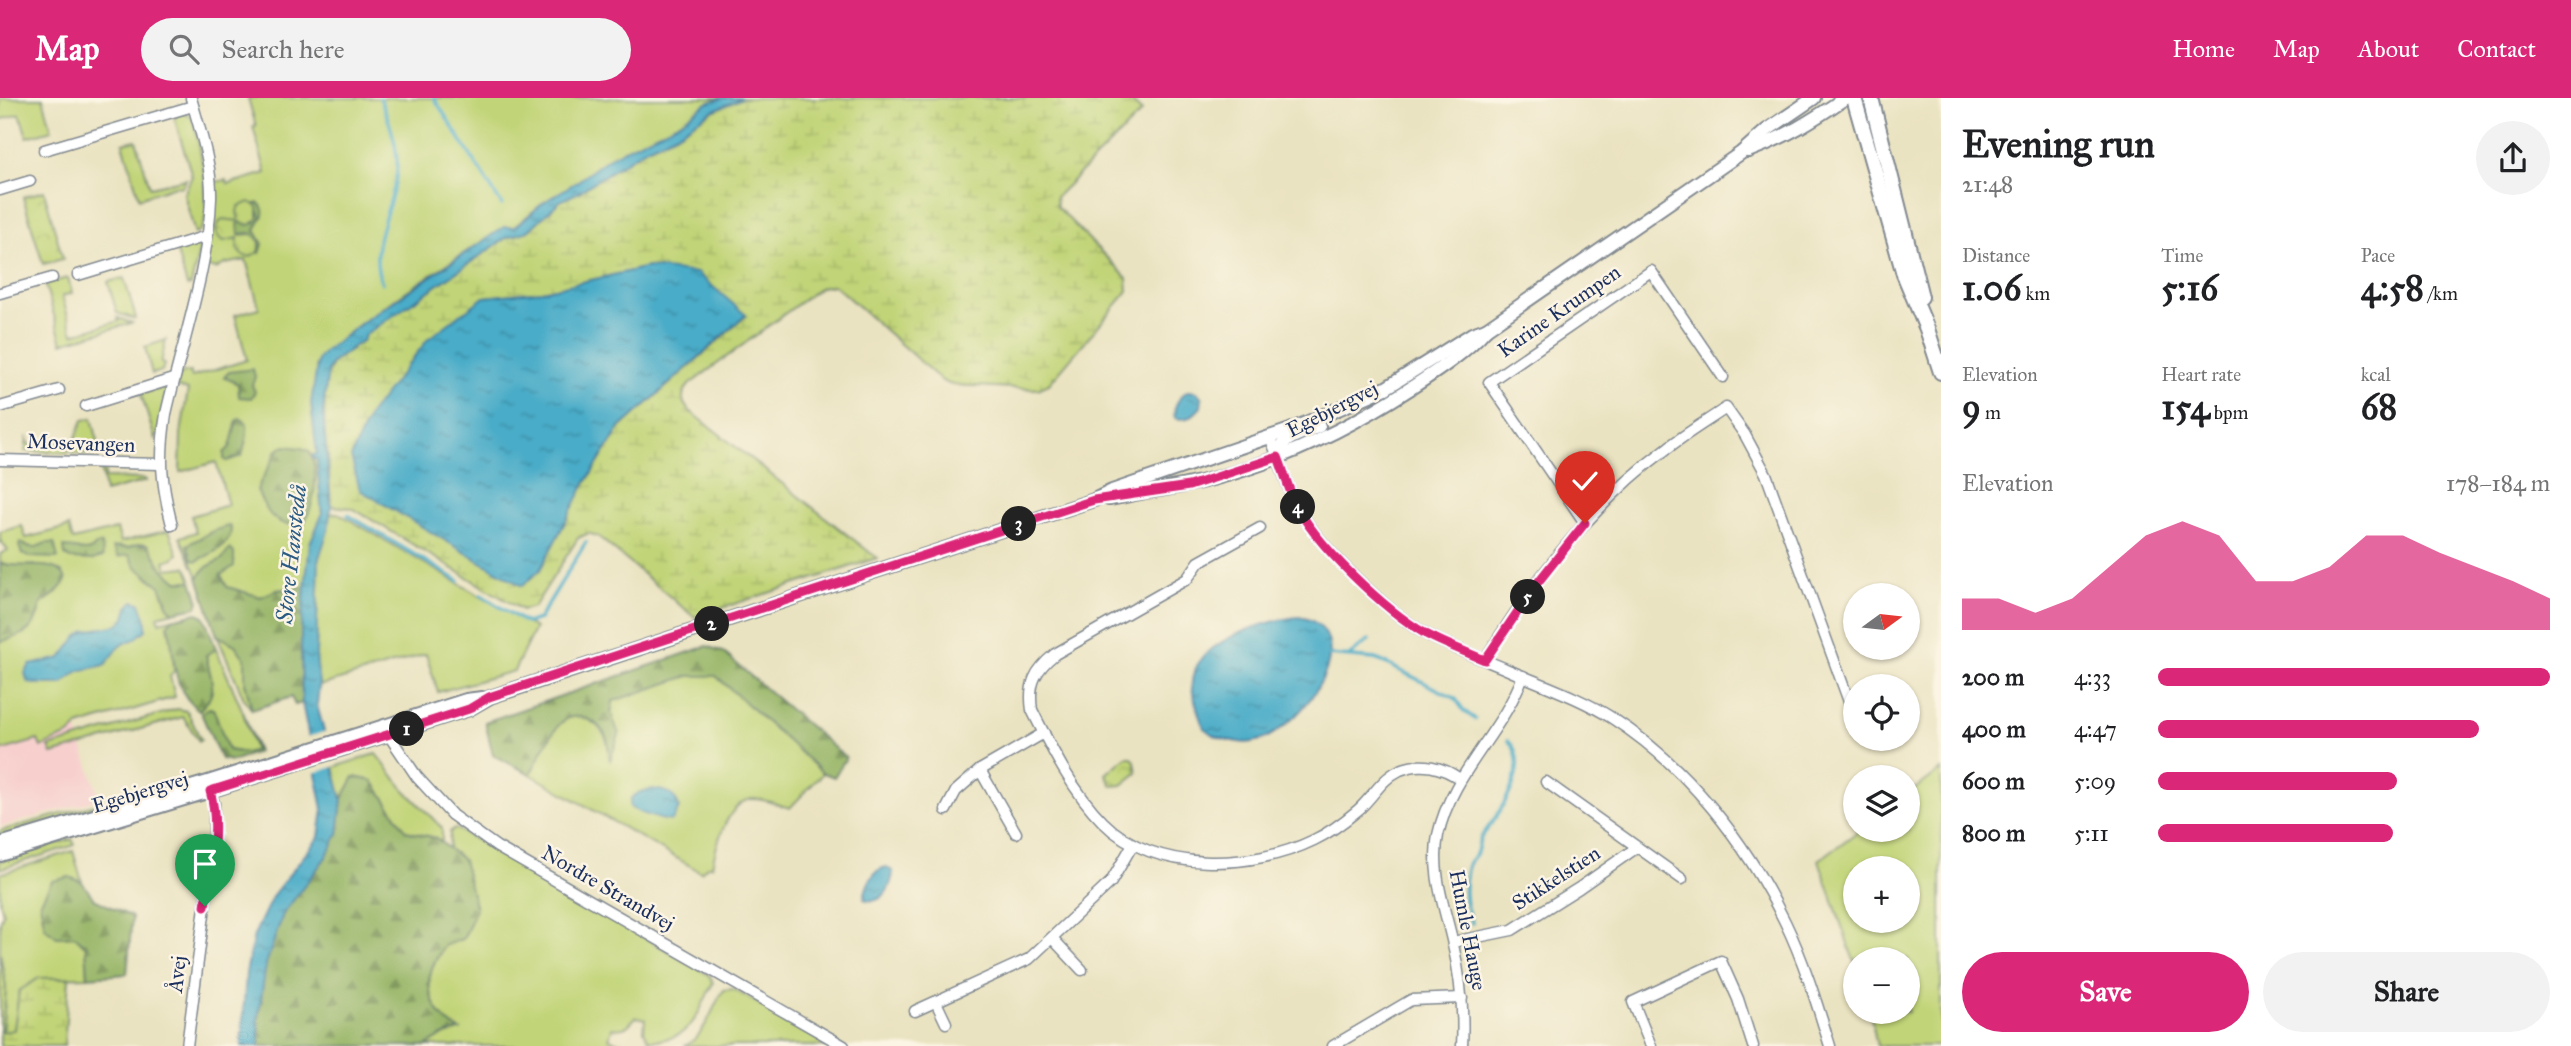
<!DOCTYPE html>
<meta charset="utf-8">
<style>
:root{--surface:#fff;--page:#f2f2f2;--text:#202124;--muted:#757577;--accent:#db2777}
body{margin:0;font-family:"IM FELL Great Primer",serif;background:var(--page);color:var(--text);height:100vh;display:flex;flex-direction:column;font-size:26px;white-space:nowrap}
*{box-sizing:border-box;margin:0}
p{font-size:23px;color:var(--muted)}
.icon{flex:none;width:38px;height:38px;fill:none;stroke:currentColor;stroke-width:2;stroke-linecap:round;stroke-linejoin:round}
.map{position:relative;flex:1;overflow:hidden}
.sheet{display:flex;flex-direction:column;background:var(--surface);width:630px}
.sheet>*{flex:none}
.needle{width:46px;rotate:75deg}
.controls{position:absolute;left:1843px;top:485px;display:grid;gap:14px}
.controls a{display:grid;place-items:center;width:77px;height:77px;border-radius:50%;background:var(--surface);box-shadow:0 2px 5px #0004;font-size:35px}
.pin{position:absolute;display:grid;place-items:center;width:60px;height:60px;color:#fff;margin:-72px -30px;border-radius:50% 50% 50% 0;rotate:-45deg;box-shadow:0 0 7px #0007}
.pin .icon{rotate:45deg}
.km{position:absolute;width:35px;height:35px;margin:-18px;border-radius:50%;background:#222;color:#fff;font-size:19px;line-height:35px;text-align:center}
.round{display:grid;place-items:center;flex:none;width:74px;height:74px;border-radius:37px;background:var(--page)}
.overview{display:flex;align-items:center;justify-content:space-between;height:119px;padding:0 21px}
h1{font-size:38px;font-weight:700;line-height:52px}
.stats{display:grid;grid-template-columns:repeat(3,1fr);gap:10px;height:119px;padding:7px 21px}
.stats div{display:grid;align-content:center}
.stats b{font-size:35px;font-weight:700}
.stats small{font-size:19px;font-weight:400}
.stats p{font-size:19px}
.chart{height:196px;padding:14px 21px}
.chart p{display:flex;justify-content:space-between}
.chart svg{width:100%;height:126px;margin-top:7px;fill:var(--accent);opacity:.7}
.cta{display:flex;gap:14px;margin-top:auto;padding:14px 21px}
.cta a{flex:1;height:80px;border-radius:42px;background:var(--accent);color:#fff;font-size:28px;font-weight:700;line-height:80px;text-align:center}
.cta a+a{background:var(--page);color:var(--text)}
ul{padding:0 21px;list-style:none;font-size:23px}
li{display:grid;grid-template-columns:112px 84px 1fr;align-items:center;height:52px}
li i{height:18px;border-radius:9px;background:var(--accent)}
header{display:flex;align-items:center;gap:42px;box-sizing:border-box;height:98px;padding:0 35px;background:var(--accent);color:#fff}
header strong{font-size:33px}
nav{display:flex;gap:38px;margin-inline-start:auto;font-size:24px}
.search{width:490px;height:63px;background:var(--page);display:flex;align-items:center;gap:18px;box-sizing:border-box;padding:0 24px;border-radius:38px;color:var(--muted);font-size:26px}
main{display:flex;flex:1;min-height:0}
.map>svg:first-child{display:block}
</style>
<header>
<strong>Map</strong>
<div class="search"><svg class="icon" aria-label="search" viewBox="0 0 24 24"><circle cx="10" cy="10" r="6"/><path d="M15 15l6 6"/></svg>Search here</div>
<nav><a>Home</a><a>Map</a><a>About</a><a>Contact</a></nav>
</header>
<main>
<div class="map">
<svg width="1941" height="948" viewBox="0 0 1941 948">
<defs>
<pattern id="forest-firs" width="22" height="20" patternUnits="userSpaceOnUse" patternTransform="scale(1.75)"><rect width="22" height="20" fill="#98b668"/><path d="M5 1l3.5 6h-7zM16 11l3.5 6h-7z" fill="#7b9459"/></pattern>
<pattern id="wetland-marsh" width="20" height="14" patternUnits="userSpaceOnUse" patternTransform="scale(1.75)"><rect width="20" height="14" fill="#c1d477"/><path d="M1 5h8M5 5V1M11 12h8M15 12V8" fill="none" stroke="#a5b669"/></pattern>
<pattern id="park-crowns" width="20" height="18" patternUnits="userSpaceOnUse" patternTransform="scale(1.75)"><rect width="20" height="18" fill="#c1d477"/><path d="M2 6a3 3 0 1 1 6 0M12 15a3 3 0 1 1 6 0" fill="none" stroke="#a5b669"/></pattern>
<pattern id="water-ripples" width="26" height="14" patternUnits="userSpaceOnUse" patternTransform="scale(1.75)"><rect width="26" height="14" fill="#48acc8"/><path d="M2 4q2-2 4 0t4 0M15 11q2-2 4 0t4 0" fill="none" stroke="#3b8ca6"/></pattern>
</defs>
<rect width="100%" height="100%" fill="#fcf5e5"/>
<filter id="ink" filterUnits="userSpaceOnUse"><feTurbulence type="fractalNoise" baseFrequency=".0143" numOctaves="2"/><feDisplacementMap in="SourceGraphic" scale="14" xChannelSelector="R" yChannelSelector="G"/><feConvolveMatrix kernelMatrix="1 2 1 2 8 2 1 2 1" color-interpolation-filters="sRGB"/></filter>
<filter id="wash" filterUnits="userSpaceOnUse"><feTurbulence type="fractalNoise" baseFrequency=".00686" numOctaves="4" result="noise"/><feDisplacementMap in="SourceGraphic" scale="28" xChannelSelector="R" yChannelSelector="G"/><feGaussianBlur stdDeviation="1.57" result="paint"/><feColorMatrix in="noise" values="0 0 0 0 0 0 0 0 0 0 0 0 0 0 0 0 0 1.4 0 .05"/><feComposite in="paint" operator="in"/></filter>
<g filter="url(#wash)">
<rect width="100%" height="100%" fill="#eae3c1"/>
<polygon fill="#f7d0ce" points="77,633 100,701 0,729 0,639"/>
<g fill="#c1d477" stroke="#6e826a" stroke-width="2" fill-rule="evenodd">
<polygon points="2,0 43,0 52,32 27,39 20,16 0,22 0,2"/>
<path d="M248,0H723L707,5L680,24L613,57L578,83L544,104L514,129H504C472,151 325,241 316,267L317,276L311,305L317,357H314L317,361L322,417L310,445L305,489L277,492L261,499L227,489L220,477L222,461L207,469L198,479L180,439L196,434L191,418L228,407L216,364L180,374L181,335L188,292L177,289L180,276L190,274L192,279L247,262L235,217L259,210L246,162L225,166L216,171L205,168L214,84L226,82L228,86L266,75L253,29L256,28Z"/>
<path d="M183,15L192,19C198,40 219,127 195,136L184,96L192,78L174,19Z"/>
<polygon points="136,42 150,89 186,81 182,89 175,88 139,100 123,45"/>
<polygon points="194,146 200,149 191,187 187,188 176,151"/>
<polygon points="68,180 72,195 62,198 73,236 119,223 118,220 132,225 62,245 45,186"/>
<polygon points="124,180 136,220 135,221 117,215 108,184"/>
<polygon points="166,242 161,265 164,266 162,273 152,276 145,249"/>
<polygon points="163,290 166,294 158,338 155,341 141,296"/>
<polygon points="92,320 101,356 73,355 74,344 83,322"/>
<polygon points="69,340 69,355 25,353 27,341 31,350"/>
<polygon points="101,371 105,371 105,380 145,381 146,383 105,394"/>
<polygon points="338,415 535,530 514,573 438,594 426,556 319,588 316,557 319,460 330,416"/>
<path d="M22,428L26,440L69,429L73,442L117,431L121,444L169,432L178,456L174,460L165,463L167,471L186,469L192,483H177L163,471L149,449L143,445L128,450L117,448L129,457L147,479L161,488L168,509L173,514L158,518L159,524L172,521L168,527L172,543L174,573L170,578L175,599L78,628L71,636L41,649L38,642L0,653V544C26,536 35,534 41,506L55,496L35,467L14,469L0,464V456L8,452L1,443L0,445V434Z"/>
<polygon points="217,537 235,547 245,561 245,585 252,612 244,601"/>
<path d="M216,551L243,614L255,653L246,655L228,652L214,612L210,610L201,615L199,612C221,593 210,582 206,557Z"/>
<path d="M688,578H716L823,675L790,710C778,707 764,700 752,701C727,704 716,748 712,768H707L701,774L530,676C538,662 550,634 562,624C578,611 598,624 606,640C609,646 608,655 610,661L619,637L611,616L613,603Z"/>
<polygon points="177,611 187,613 201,642 199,643 183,619 52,656 49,649"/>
<polygon points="376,656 403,690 442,730 442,745 436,740 406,733 373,683 354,679 342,701 334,669"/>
<path d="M1941,672V948H1877L1870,914H1908V861H1855V866L1819,762L1860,732H1908V696ZM1855,770H1908V822H1855Z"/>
<polygon points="117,701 118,705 0,740 0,733"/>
<path d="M455,730L709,877L713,885C696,918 693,943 649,942L644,933L645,921L636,919C626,929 627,932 612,930L609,941L632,948H426L442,938L459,932C439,922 424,896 431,874C433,865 440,856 444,848L464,840L463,762L449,751L450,734Z"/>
<polygon points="72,741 75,747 0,771 0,763"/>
<polygon points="73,753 82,784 69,779 57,839 75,838 86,849 88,879 39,880 19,893 14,932 2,935 6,890 0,855 0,825 3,815 0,804 0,776"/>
<path d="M733,891L832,948H684C706,940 711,909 724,892Z"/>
</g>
<g fill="url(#forest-firs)" stroke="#5a7263" stroke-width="2">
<path d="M259,105C269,116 259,122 255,132L263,146L260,155L258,154L260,147L250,135L238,136V126L241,124L248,127L255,125L260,116L255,106Z"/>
<polygon points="253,271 255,279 252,287 255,294 251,300 239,299 238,286 224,279 229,274"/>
<polygon points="240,320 247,325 247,338 242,358 227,363 224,361 224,355 230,349 237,322"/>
<path d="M285,348L301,350L309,353C321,372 314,407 304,425C276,432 266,415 257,392C262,378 272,367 276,353Z"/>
<path d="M228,428L231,429C232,448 212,455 197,463L192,462L187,447L213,433Z"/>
<polygon points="20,445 34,450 46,445 54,445 58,460 29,459 22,456 19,448"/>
<path d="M102,446L103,459L92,462L70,461L65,457L64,449C76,449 86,459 96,447Z"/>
<polygon points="138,446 148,446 163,471 177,483 192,483 199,504 196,509 173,514 168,509 160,488 135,468 129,457 118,459 113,449 128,450"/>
<polygon points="230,451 234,455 234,468 221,477 227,489 261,499 277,492 305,489 301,535 302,605 295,607 291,599 252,612 245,585 245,561 235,547 217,537 198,479 207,469 222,461"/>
<path d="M0,465C17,472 63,459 66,483L55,496L41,506C34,534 26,536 0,544Z"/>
<path d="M197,515L204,518L216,551L206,557C210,582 221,593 199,612C170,591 176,558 168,527L172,521Z"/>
<path d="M707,548L723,554L846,660L834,679L823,675L716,578H688L613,603L611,616L619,636L610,663C609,656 609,647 607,641C600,624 578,611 562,624C551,633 538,662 530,676L493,657L485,624Z"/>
<polygon points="210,610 214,612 228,652 246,655 255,652 243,614 258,654 232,663 221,661 201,615"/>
<path d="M354,679L373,683L406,733L436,740L463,762L476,811L464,840L444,848C440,855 434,864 431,872C424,895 439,923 460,932L442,938L426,948H260L258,922L266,866L283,816L326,759L338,736L342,701Z"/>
<polygon points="69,779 82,784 94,801 132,819 127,876 88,879 86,849 75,838 57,839 45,830 40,805 52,783"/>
</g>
<g fill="url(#wetland-marsh)" stroke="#6e826a" stroke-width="2" fill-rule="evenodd">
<path d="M742,0H1128L1142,14L1056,99L1057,109L1127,180L1128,193L1049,286L1038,291L952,287L942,283L834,187L821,189L690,286C681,296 680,304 690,313L877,460L694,519L599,439L589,435L578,440L534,509L522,512L352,410L331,408L328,358L324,340L325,282L333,264L363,242L365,237L506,140L528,133L560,103L577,95L647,50L675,37L713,13ZM648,169L746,218L620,330L585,386L484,199L542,193Z"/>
<polygon points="0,855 6,890 2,934 14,932 19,893 39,880 69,880 64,948 0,948"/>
</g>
<g fill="url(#park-crowns)" stroke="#6e826a" stroke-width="2">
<polygon points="44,93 63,161 43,166 23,99"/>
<path d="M250,104L258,109V121L250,127L241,124L238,126L239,137L253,136L260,144L258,154L249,159L242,157L237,151L238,140L224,143C214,138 214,128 223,121L239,123L237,113L239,108Z"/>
<polygon points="1126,659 1131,659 1135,663 1137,675 1122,687 1112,688 1106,676"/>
</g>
<g fill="url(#water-ripples)" stroke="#326e93" stroke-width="2">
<polygon points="723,0 742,0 712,13 675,37 647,50 577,95 560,103 528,133 506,140 365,237 363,242 333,264 328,272 323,314 331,408 328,433 319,460 316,557 319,588 317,607 342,701 338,736 326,759 283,816 266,866 258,922 260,948 241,948 246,875 254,837 273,797 319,739 323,711 302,605 301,535 305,489 310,445 322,417 317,361 314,361 313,357 317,356 311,305 318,262 325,253 370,219 504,129 514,129 519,126 544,104 578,83 613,57 680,24 707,5"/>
<polygon points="648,169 697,175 746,217 620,330 585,386 540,472 522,488 360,392 351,359 369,317 428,241 484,199 542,193"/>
<path d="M1187,293L1197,294L1202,300L1201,309C1193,318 1187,323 1175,320C1172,309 1179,300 1187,293Z"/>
<polygon points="134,503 140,505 146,522 146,532 135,541 121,547 105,567 79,573 62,586 33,586 27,583 25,575 30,567 61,560 76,540 85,533 118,527 125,520 128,509"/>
<path d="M1299,519C1304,520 1310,521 1314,524C1360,553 1294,637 1253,644C1241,646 1232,643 1221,640C1204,635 1201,626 1197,609C1194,599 1190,588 1193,578C1201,542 1267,522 1299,519Z"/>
<path d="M653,691C667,693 675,695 679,710L672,723C663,723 636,714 630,709L631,700L640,694Z"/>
<path d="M887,769L893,774C892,789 882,808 864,801C866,787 873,771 887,769Z"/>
</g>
<polygon fill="#eae3c1" points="327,633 337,668 313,675 304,640"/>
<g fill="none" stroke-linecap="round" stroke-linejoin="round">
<g stroke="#48acc8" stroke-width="3.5">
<path d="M380,0C388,19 396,42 397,63C399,103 364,146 382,185"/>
<polyline points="434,0 502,107"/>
<polyline points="348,417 459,483"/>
<polyline points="481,497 526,525 539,521 586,444"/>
<polyline points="1328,557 1375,561 1383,564 1455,600 1464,613 1475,621"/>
<polyline points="1349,558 1369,542"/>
<path d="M1472,825C1463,804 1463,789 1468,767C1470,761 1475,759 1477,754C1479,748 1478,743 1482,738C1499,716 1534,668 1508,642"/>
</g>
</g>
</g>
<g filter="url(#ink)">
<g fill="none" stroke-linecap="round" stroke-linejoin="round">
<defs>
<g id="minor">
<polyline points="44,52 193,8"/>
<polyline points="0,92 30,83"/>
<polyline points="78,177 207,138"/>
<polyline points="0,195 52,180"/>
<polyline points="86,308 173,281"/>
<polyline points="0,309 59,292"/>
<path d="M1270,339C1279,360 1285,383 1295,404C1313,444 1389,516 1428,537C1453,550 1480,560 1506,571C1542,587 1579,599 1612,620C1687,668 1746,744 1785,824C1804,863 1817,906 1830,948"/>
<polyline points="0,362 160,366"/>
<polyline points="1585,425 1489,284 1651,173 1723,279"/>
<path d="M172,427C161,384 159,360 166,316C181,249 209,168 211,100C212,66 200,33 191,0"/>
<path d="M1260,430L1199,464L1187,481L1055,556C1035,572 1028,586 1032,612C1051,650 1073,694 1103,724C1154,776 1253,772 1314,742C1329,735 1345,723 1358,712C1373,699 1381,681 1400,672C1421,663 1443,669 1460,681"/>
<path d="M1485,562C1533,483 1594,404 1669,349C1687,335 1707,323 1726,310L1745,337L1766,376L1855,620"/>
<polyline points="386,633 417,679 452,717 497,749 844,948"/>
<polyline points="980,672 1016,735"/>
<polyline points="1546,684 1682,781"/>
<polyline points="946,712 956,693 980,672 1044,635"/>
<polyline points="1052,840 1082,872"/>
<polyline points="1453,844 1512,832 1579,790 1636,750"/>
<polyline points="936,904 946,925"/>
<polyline points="915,913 1029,861 1111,784 1133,746"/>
<polyline points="187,948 214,739 214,705 209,688"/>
<polyline points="1333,948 1411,902 1462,900"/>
<path d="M1462,948C1464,913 1460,876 1452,842C1444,807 1431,774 1438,737C1451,676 1502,635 1523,578"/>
<polyline points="1651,948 1633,904 1721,863 1738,901 1753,948"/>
</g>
<g id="tertiary">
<path d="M1748,53C1784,40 1813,22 1845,0"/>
<path d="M1278,359C1277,340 1304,335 1319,328"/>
<path d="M1109,401C1123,399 1137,395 1151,393C1243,381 1332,341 1411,290C1437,273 1465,255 1486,231L1741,55L1767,32L1814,0"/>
<polyline points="0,746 208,684 466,602 482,600"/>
<polyline points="0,757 210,693 469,611 490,599 1094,402 1112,393 1290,332 1386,290 1472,236 1486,231"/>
</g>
<g id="secondary">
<polyline points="1854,0 1904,176 1927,231 1941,274"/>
<polyline points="1871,0 1921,199"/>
</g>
</defs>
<use href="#minor" stroke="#828990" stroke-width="13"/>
<use href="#tertiary" stroke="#828990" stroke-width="16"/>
<use href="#secondary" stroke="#828990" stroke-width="18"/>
<use href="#minor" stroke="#fff" stroke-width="10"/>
<use href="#tertiary" stroke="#fff" stroke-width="12"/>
<use href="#secondary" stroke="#fff" stroke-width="14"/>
</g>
</g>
<g fill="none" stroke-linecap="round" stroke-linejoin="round" filter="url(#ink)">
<defs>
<path id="route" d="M205,808C210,771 221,730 210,693L469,611L489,599L1094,402L1189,388L1278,359C1284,374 1288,390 1295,404C1314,446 1386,513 1426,536C1445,546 1466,554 1485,562L1535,488L1585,425"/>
</defs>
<use href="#route" stroke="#fff" stroke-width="14"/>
<use href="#route" stroke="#db2777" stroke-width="9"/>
</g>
<g text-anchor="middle" stroke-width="5" stroke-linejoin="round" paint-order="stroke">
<g font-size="21" fill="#1b2f5e" stroke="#fcf5e5">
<text transform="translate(1559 213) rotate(-35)" y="7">Karine Krumpen</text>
<text transform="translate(1332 311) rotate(-27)" y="7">Egebjergvej</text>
<text transform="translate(81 345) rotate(2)" y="7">Mosevangen</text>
<text transform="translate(140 694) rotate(-17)" y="7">Egebjergvej</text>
<text transform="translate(1556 780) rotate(-33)" y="7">Stikkelstien</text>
<text transform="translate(608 790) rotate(30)" y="7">Nordre Strandvej</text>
<text transform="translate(1468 832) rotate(79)" y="7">Humle Hauge</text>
<text transform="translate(177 876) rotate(-83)" y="7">Åvej</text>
</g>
<g font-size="23" font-style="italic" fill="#2b5b83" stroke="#fcf5e5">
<text transform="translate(291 456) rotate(-84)" y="8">Store Hanstedå</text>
</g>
</g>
</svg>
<div class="controls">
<a><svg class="needle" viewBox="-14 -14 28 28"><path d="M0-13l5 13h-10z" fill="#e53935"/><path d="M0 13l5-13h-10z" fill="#757577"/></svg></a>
<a><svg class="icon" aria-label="locate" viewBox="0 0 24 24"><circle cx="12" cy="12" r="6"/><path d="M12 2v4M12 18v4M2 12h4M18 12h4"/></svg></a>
<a><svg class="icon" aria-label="layers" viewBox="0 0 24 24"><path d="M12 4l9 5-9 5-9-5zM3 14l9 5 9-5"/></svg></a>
<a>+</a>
<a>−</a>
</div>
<div class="pin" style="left:205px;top:808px;background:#1e9e55"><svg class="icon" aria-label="arrive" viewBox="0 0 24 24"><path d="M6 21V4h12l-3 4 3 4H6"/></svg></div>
<div class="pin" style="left:1585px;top:425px;background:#d93025"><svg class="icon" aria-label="check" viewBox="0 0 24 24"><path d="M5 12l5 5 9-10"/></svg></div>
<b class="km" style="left:407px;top:631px">1</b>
<b class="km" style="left:712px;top:526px">2</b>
<b class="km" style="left:1019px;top:426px">3</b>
<b class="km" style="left:1298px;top:409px">4</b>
<b class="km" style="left:1528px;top:499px">5</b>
</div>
<section class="sheet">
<div class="overview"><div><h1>Evening run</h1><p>21:48</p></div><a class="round"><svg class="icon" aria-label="share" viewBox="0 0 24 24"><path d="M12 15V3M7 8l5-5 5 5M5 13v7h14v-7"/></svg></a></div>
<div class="stats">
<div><p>Distance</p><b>1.06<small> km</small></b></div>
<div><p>Time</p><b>5:16</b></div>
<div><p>Pace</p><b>4:58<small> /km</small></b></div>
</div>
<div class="stats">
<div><p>Elevation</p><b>9<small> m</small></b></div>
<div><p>Heart rate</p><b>154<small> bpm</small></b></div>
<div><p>kcal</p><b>68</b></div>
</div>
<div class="chart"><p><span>Elevation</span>178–184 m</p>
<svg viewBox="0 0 160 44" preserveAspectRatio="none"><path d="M0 44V33L10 33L20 38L30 33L40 22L50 11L60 6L70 11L80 27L90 27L100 22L110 11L120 11L130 17L140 22L150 27L160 33V44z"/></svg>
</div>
<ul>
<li><b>200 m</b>4:33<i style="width:100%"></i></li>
<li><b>400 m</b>4:47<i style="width:82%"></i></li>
<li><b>600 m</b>5:09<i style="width:61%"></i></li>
<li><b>800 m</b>5:11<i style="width:60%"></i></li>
</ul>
<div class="cta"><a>Save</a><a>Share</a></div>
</section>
</main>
